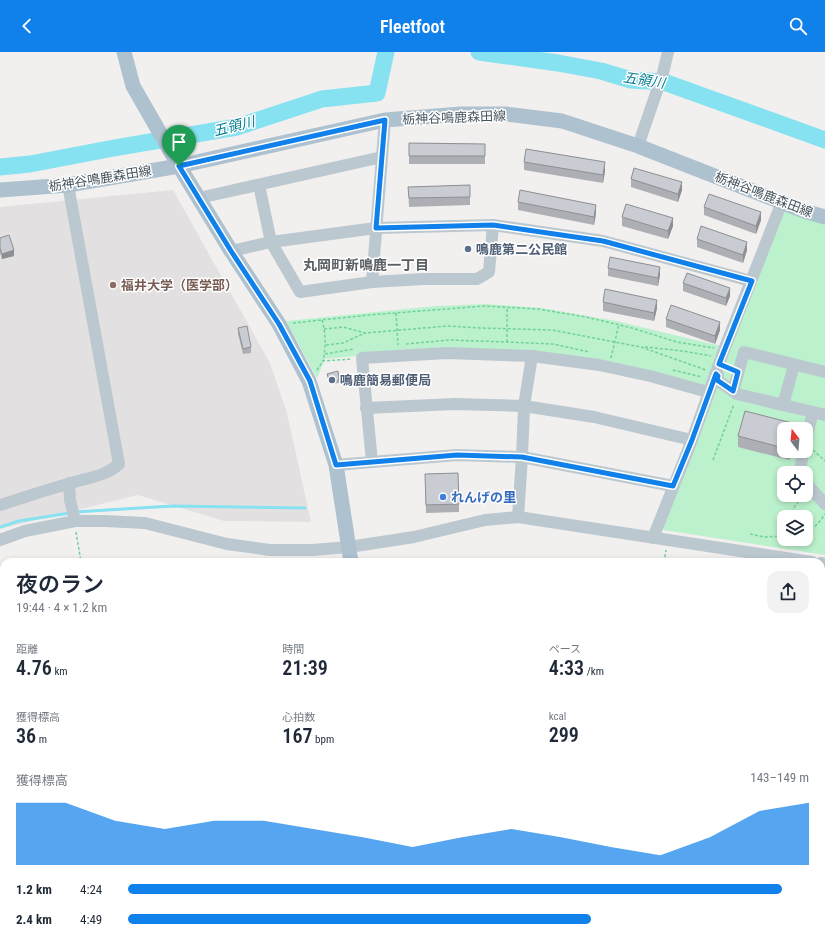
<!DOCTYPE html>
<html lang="ja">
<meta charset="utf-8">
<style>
:root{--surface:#fff;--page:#f2f2f3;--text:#1f2937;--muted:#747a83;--accent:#1080eb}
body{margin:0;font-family:"Roboto Condensed","Noto Sans JP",sans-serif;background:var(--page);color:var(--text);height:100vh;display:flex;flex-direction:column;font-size:15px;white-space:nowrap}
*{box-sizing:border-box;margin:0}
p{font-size:13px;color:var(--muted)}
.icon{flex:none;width:22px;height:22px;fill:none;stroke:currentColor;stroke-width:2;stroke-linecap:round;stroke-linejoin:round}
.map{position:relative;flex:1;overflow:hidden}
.sheet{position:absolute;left:0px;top:506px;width:825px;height:384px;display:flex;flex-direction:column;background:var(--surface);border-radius:12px 12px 0 0;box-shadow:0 2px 6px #0003}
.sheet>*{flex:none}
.needle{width:26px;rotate:344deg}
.fabs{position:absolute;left:777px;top:370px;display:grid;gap:8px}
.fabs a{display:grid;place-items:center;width:36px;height:36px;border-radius:8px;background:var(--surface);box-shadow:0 2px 6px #0003;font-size:20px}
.pin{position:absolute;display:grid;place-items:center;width:34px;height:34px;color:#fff;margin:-41px -17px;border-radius:50% 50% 50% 0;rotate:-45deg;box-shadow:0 0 4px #0007}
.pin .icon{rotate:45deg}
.round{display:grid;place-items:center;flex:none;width:42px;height:42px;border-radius:12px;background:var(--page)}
.head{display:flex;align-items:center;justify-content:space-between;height:68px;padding:0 16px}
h1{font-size:22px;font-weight:600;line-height:30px}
.stats{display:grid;grid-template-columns:repeat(3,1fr);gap:6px;height:68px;padding:4px 16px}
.stats div{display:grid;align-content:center}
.stats b{font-size:20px;font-weight:600}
.stats small{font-size:11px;font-weight:400}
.stats p{font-size:11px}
.chart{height:112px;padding:8px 16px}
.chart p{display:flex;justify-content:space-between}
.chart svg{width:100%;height:72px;margin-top:4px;fill:var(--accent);opacity:.7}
ul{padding:0 16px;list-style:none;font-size:13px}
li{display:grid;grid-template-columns:64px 48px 1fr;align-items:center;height:30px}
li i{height:10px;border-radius:5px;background:var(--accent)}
header{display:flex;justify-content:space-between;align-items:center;height:52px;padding:0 16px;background:var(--accent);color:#fff;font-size:18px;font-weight:600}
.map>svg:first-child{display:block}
</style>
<header><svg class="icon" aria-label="back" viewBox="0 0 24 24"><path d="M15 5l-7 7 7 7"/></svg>Fleetfoot<svg class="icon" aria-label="search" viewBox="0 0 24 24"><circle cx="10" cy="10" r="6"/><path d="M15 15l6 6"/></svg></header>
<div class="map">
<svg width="825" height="890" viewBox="0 0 825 890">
<rect width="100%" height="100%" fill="#f2efef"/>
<polygon fill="#e3e0e1" points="173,138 270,311 287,361 311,470 224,469 138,443 0,477 0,155"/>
<path fill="#bbf1cc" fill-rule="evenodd" d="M785,159L825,171V503L664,478L662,474L712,336L617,311L405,299L325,307L317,326L286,269L435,254L486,252L542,256L616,269L729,296ZM784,377H806V399H784ZM784,421H806V443H784ZM784,465H806V487H784Z"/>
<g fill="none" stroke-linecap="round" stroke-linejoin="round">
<g stroke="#86e2f0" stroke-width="3">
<polyline points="75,460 172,454 305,456"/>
<polyline points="0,475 19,469 70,461"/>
<polyline points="0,806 4,805"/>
<polyline points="423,886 424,890"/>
</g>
<g stroke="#86e2f0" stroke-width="17">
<polyline points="479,0 558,11 601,19 631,28 664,30 825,88"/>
<polyline points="0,115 30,112 114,96 237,75 322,47 377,41 386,0"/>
</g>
<g stroke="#71d19b" stroke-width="1.5" stroke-dasharray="3 2" stroke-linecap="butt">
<polyline points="396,261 398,293"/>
<path d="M322,268C326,282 326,295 323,309"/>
<polyline points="293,271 369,263 484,254 538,257 586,265 632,276 677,290 714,296"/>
<polyline points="324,277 343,275 365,281 448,274 481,276 552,278 641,295 706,318"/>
<polyline points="507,290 507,256"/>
<polyline points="406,292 449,288 507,290 553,292 589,300"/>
<polyline points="326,293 343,291 365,281"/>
<polyline points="645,295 683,299 711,304"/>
<polyline points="325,302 354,297"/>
<polyline points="611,306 619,272"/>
<polyline points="317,318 323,309 352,307"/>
<polyline points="673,318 702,325"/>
<polyline points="813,398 825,409"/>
<polyline points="713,408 734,352"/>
<path d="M790,465C792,457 798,449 804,444"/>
<path d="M806,479C815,477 820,469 825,462"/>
<polyline points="76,480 81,510"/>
<polyline points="750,482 764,485 784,484"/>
<polyline points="664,510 666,498"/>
<polyline points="610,890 611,886"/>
</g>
<g stroke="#bcc8cf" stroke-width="12">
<polyline points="638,94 663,21 668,0"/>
<polyline points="259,133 271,190 300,240 372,230 424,227 477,227 489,220 493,173"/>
<polyline points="199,146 382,105"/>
<polyline points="231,199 271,190 376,176 493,173 603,189 751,229"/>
<polyline points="372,230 385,68"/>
<polyline points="715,322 718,323 717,328 737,342 825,363"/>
<polyline points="733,339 744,300 825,320"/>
<polyline points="783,353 794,313"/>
<polyline points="366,356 455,352 524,354 594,365 692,388"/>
<polyline points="806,386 813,361"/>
<polyline points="372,410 362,306 447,301 532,304 599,313 650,324 708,340"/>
<polyline points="336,413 457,403 522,405 673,434"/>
<polyline points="800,421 803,399"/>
<polyline points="69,431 70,448 75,469"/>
<polyline points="806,431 825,452"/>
<path d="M0,453C23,446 45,438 68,432C85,426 105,425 119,412L68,133"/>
<polyline points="518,465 522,405 524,354 532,304"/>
<polyline points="653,486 692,388 724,298 782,150"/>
<polyline points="0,488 25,479 75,469 105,469 145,471 227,492 270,498 312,498 349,495 414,485 485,468 518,465 812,510"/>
<polyline points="821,511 825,512"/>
<polyline points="821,674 825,675"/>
<polyline points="0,679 4,678"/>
<polyline points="55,886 56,890"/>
<polyline points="185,886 186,890"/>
<polyline points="346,886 359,890"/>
<polyline points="311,890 312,886"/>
</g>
<g stroke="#adc1cf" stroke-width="15">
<polyline points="124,0 133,34 179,114 231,199 279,272 309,329 336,413 351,510"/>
<polyline points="0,138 68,133 179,114 385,68 461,62 506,62 562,69 638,94 804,159 825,165"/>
<polyline points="411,886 412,890"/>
</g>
</g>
<g fill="#adafb5">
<polygon points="409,91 485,92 485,112 409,112"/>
<polygon points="524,110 605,119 603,131 524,118"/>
<polygon points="631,127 682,138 678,150 631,135"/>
<polygon points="470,133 470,153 409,155 408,135"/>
<polygon points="518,150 596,161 594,173 518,158"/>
<polygon points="704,155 761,168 756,182 704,163"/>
<polygon points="622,165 673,174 668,187 622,174"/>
<polygon points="0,186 14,204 2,207 0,201"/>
<polygon points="697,187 747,198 743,211 697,195"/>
<polygon points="608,216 660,223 658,234 608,224"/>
<polygon points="683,231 730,244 726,254 683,239"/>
<polygon points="603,250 657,256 654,269 603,259"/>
<polygon points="666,267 720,278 715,292 666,275"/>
<polygon points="238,276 251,295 251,301 243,302 238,282"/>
<polygon points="327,322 339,328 339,331 330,332 327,324"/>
<polygon points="745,359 796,372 796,377 784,377 784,399 792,399 789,408 738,395 738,384"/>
<polygon points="425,430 459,452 459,460 426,461"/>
<polygon points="821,519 825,520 825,665 821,664"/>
</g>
<g fill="#8d8f93">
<polygon points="605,110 605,119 603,131 603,123"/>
<polygon points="682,130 682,138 678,150 678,142"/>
<polygon points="596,153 596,161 594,173 594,165"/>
<polygon points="761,160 761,168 756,182 756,174"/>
<polygon points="673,166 673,174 668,187 668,179"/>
<polygon points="747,190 747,198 743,211 743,203"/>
<polygon points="14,198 14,204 2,207 2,202"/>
<polygon points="660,215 660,223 658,234 658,226"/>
<polygon points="730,236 730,244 726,254 726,246"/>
<polygon points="657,248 657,256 654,269 654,261"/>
<polygon points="720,270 720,278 715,292 715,284"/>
<polygon points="789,399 792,399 789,408"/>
<polygon points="99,886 102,886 102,888 99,889"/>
<polygon points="103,886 109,886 109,889 103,890"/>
</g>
<g fill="#c9ccd2" stroke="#8d8f93">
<polygon points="409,91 485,92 485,104 409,104"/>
<polygon points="526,97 605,110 603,123 524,110"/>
<polygon points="634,116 682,130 678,142 631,127"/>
<polygon points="470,133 470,145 409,146 408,135"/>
<polygon points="520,138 596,153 594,165 518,150"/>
<polygon points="709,142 761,160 756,174 704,155"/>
<polygon points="626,152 673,166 668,179 622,165"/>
<polygon points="701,174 747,190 743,203 697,187"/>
<polygon points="9,183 14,198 2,202 0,196 0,186"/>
<polygon points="610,205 660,215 658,226 608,216"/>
<polygon points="687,221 730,236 726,246 683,231"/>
<polygon points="605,237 657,248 654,261 603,250"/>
<polygon points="671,253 720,270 715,284 666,267"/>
<polygon points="247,274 251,295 243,297 238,276"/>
<polygon points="338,319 339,328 330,329 327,322"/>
<polygon points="745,359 796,372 795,377 784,377 784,396 738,384"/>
<polygon points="458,421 459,452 426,453 425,422"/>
<polygon points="821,519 825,520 825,654 821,653"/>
</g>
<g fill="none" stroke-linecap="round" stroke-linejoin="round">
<defs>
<polygon id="route" points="385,68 376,176 493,173 603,189 752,229 719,312 738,320 733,339 717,328 718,324 716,322 692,388 673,434 522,405 457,403 336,413 310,329 279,272 231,199 179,114"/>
</defs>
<use href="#route" stroke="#fff" stroke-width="8"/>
<use href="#route" stroke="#1080eb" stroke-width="5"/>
</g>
<g fill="#5c6f8a" stroke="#fff" stroke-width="1.5">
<circle cx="468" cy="197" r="4"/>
<circle cx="332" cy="328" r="4"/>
</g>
<circle fill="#8d6e63" stroke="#fff" stroke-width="1.5" cx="113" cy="233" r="4"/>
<circle fill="#3f7fe0" stroke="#fff" stroke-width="1.5" cx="443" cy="445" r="4"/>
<g text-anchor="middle" stroke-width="3" stroke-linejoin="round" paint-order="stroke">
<g font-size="13" fill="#46545e" stroke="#fff">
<text transform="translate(454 65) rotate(-2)" y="5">栃神谷鳴鹿森田線</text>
<text transform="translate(100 126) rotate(-9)" y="5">栃神谷鳴鹿森田線</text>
<text transform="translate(764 142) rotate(21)" y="5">栃神谷鳴鹿森田線</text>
</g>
<g font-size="13" font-weight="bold" fill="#4e5e75" stroke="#fff" text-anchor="start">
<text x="476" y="202">鳴鹿第二公民館</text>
<text x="340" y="333">鳴鹿簡易郵便局</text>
</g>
<g font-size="13" font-weight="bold" fill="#785e54" stroke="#fff" text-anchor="start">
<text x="121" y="238">福井大学（医学部）</text>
</g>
<g font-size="13" font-weight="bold" fill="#366cbe" stroke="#fff" text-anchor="start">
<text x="451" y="450">れんげの里</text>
</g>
<g font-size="14" font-style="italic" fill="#077f92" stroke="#fff">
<text transform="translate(644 28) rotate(9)" y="5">五領川</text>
<text transform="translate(234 74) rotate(-14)" y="5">五領川</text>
</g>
<g font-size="14" font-weight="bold" fill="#5b6064" stroke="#fff">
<text x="366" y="218">丸岡町新鳴鹿一丁目</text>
</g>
</g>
</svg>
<div class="fabs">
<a><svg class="needle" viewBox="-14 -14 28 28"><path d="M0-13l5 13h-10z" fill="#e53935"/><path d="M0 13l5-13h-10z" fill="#747a83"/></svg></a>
<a><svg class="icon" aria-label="locate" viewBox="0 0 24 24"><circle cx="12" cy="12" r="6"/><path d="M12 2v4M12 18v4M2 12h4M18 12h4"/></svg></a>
<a><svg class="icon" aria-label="layers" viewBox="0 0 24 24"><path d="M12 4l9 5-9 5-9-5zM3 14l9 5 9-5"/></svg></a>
</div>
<div class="pin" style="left:179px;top:114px;background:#1e9e55"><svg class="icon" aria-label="arrive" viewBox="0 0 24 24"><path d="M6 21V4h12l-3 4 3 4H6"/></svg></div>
<section class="sheet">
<div class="head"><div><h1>夜のラン</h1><p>19:44 · 4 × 1.2 km</p></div><a class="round"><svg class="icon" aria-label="share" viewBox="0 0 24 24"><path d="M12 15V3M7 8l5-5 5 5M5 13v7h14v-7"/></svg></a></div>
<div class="stats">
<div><p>距離</p><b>4.76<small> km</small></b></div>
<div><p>時間</p><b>21:39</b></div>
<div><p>ペース</p><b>4:33<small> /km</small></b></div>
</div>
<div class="stats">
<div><p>獲得標高</p><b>36<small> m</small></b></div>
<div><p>心拍数</p><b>167<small> bpm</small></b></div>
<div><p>kcal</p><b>299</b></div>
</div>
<div class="chart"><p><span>獲得標高</span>143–149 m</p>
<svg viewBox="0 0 160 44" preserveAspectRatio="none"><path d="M0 44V6L10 6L20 17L30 22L40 17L50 17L60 22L70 27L80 33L90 27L100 22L110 27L120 33L130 38L140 27L150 11L160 6V44z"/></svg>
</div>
<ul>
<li><b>1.2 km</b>4:24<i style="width:96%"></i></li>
<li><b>2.4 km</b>4:49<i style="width:68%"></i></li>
</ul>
</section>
</div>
